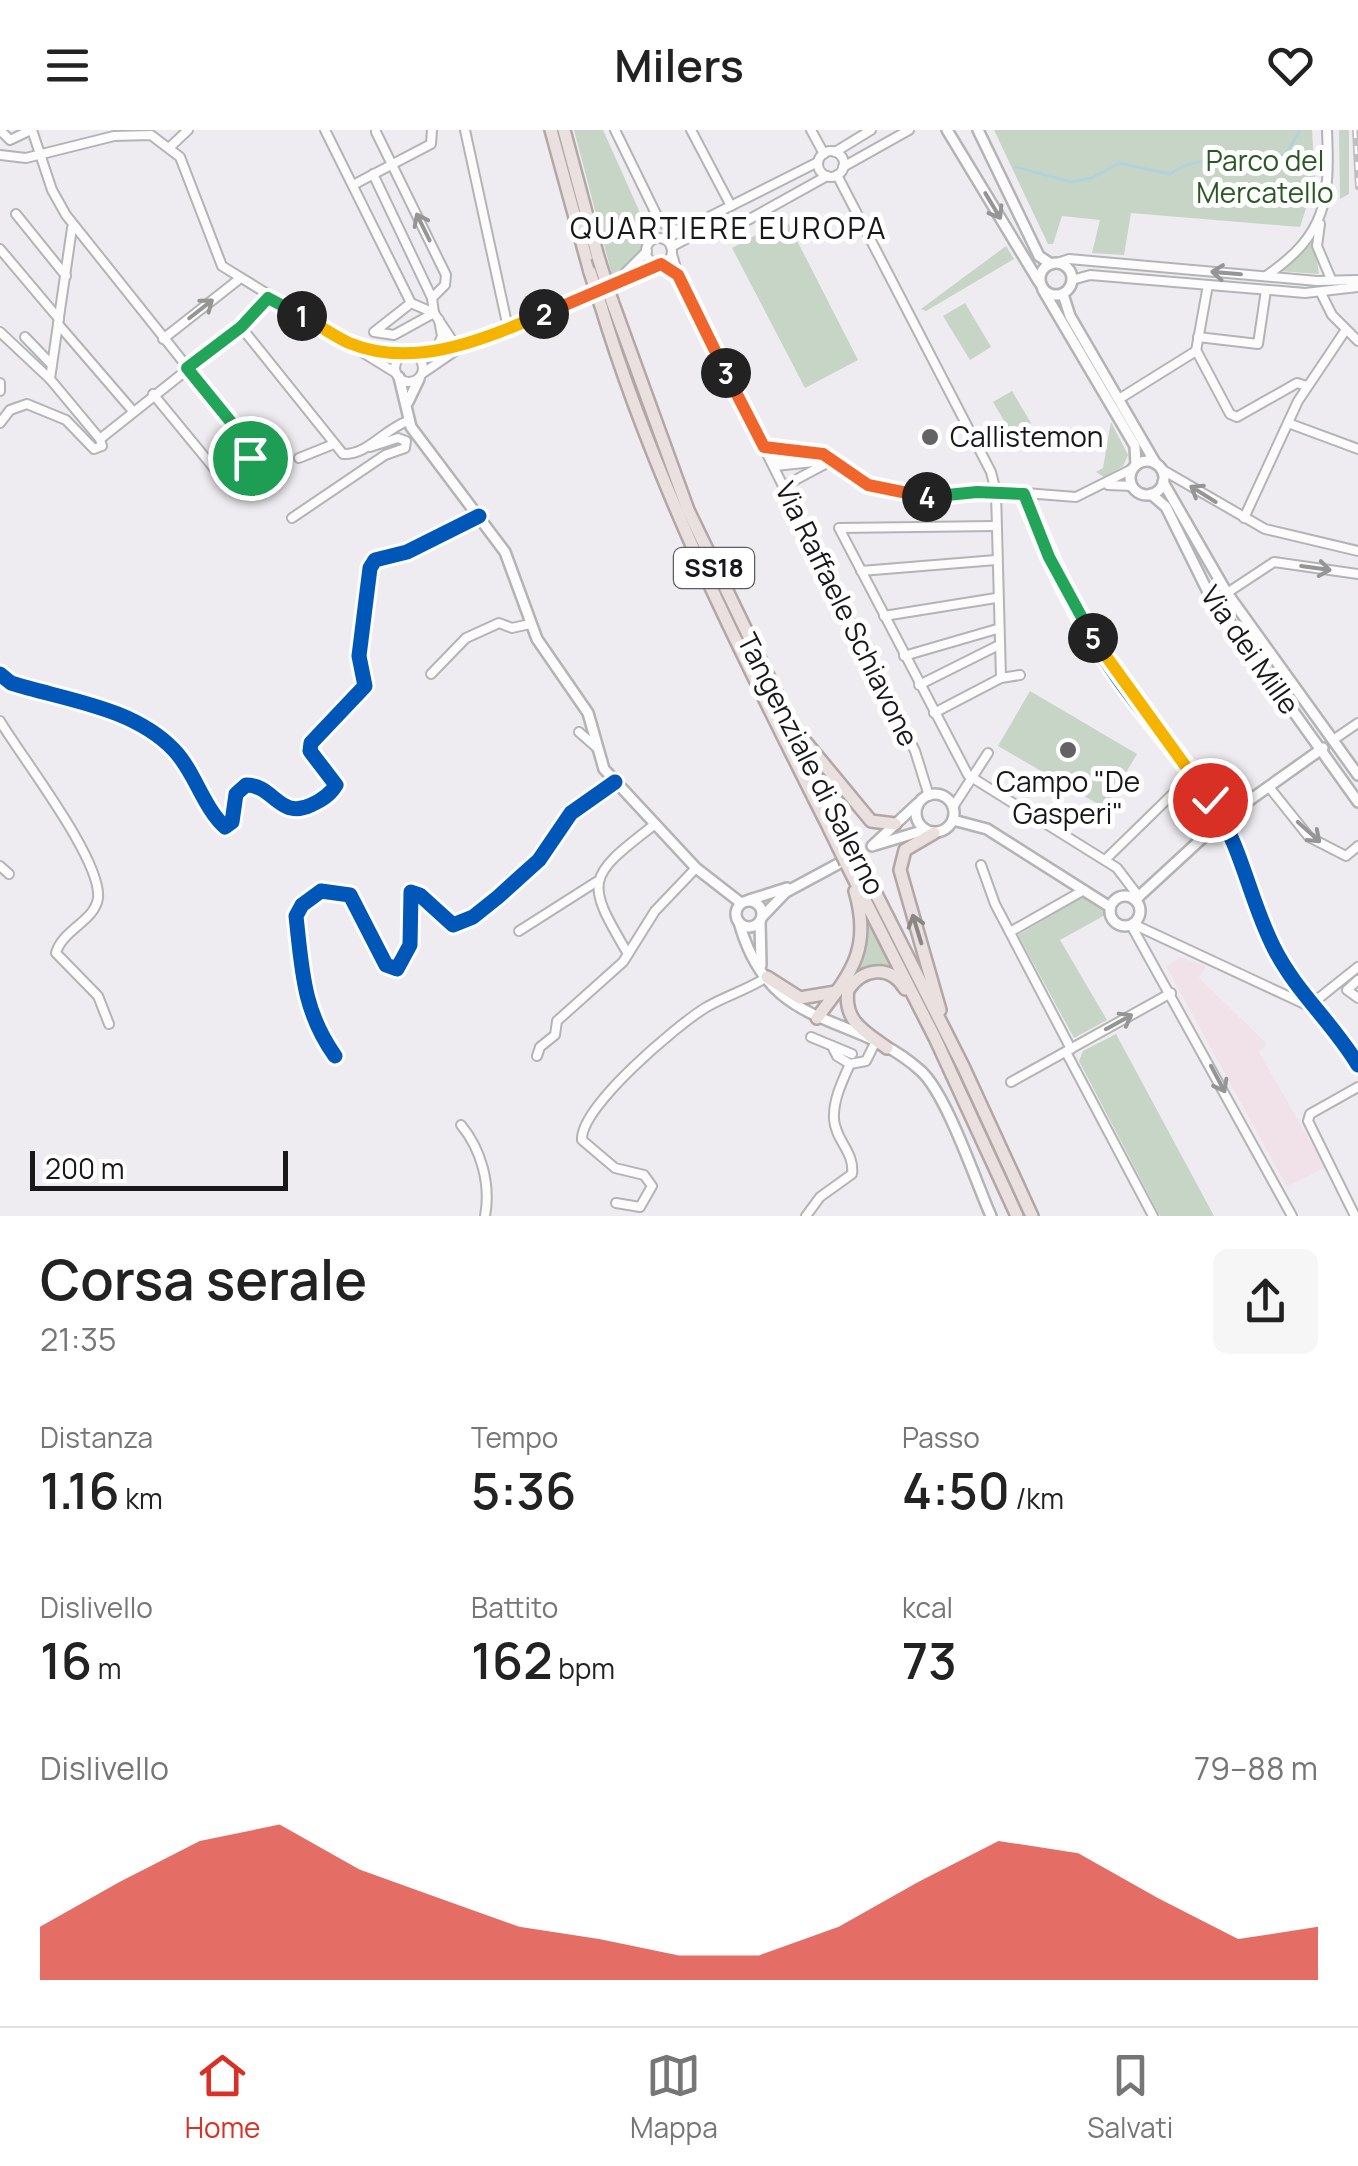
<!DOCTYPE html>
<html lang="it">
<meta charset="utf-8">
<style>
:root{--surface:#fff;--page:#f6f6f6;--text:#222;--muted:#767676;--line:#e0e0e0;--accent:#d93025}
body{margin:0;font-family:Manrope,sans-serif;background:var(--page);color:var(--text);height:100vh;display:flex;flex-direction:column;font-size:38px;white-space:nowrap}
*{box-sizing:border-box;margin:0}
p{font-size:32px;color:var(--muted)}
.icon{flex:none;width:55px;height:55px;fill:none;stroke:currentColor;stroke-width:2;stroke-linecap:round;stroke-linejoin:round}
.map{position:relative;height:1086px;overflow:hidden}
.panel{display:flex;flex-direction:column;background:var(--surface);flex:1}
.panel>*{flex:none}
.scale{position:absolute;left:30px;bottom:25px;width:258px;box-sizing:border-box;padding-left:10px;border:5px solid #181719;border-top:0;font-size:28px;line-height:35px;white-space:nowrap;color:#181719;-webkit-text-stroke:8px #fff;paint-order:stroke}
.pin{position:absolute;display:grid;place-items:center;width:85px;height:85px;color:#fff;margin:-42px;border:5px solid #fff;border-radius:50%;box-shadow:0 2px 10px #0007}
.km{position:absolute;width:50px;height:50px;margin:-25px;border-radius:50%;background:#222;color:#fff;font-size:28px;line-height:50px;text-align:center}
.round{display:grid;place-items:center;flex:none;width:105px;height:105px;border-radius:15px;background:var(--page)}
.overview{display:flex;align-items:center;justify-content:space-between;height:170px;padding:0 40px}
h1{font-size:55px;font-weight:600;line-height:75px}
.metrics{display:grid;grid-template-columns:repeat(3,1fr);gap:15px;height:170px;padding:10px 40px}
.metrics div{display:grid;align-content:center}
.metrics b{font-size:50px;font-weight:600}
.metrics small{font-size:28px;font-weight:400}
.metrics p{font-size:28px}
.chart{height:280px;padding:20px 40px}
.chart p{display:flex;justify-content:space-between}
.chart svg{width:100%;height:180px;margin-top:10px;fill:var(--accent);opacity:.7}
header{display:flex;justify-content:space-between;align-items:center;height:130px;padding:0 40px;background:var(--surface);font-size:45px;font-weight:600}
.dock{display:flex;justify-content:space-around;align-items:center;height:140px;border-top:2px solid var(--line);background:var(--surface);font-size:28px;color:var(--muted)}
.dock a{display:grid;justify-items:center;gap:5px}
.dock .selected{color:var(--accent)}
.map>svg:first-child{display:block}
</style>
<header><svg class="icon" aria-label="menu" viewBox="0 0 24 24"><path d="M4 6h16M4 12h16M4 18h16"/></svg>Milers<svg class="icon" aria-label="heart" viewBox="0 0 24 24"><path d="M12 20l-8-8c-3-5 5-10 8-4 3-6 11-1 8 4z"/></svg></header>
<div class="map">
<svg width="1358" height="1086" viewBox="0 0 1358 1086">
<rect width="100%" height="100%" fill="#eeecf0"/>
<polygon fill="#f1e2ea" points="1181,827 1206,836 1199,848 1267,914 1259,922 1325,1037 1287,1057 1166,836"/>
<g fill="#c6d5c5">
<polygon points="574,0 603,0 650,105 635,129 612,145"/>
<polygon points="994,0 1312,0 1315,50 1300,97 1131,83 1124,125 1092,123 1100,90 1062,86 1053,114 1048,114"/>
<polygon points="1339,0 1349,0 1349,64 1340,69"/>
<polygon points="786,89 858,230 805,258 732,118"/>
<polygon points="1314,111 1319,144 1279,141"/>
<polygon points="1006,116 1014,129 926,181 921,179"/>
<polygon points="965,173 991,217 970,230 943,186"/>
<polygon points="1012,261 1031,293 1012,304 993,272"/>
<polygon points="1111,292 1128,325 1123,336 1104,347 1096,342 1103,338"/>
<polygon points="1030,561 1137,624 1105,678 998,616"/>
<polygon points="1082,767 1107,784 1060,810 1107,890 1074,908 1018,805"/>
<polygon points="866,782 897,844 849,849 866,807"/>
<polygon points="1116,904 1214,1086 1160,1086 1079,931 1083,921"/>
</g>
<g fill="none" stroke-linecap="round" stroke-linejoin="round">
<path stroke="#acd3e1" stroke-width="2.5" d="M1016,37L1071,52L1092,48L1119,33L1170,44C1208,18 1242,38 1285,25L1300,0"/>
<defs>
<g id="minor">
<polyline points="0,0 10,10 31,0"/>
<polyline points="32,0 52,60 66,85 248,313 246,335 231,347 218,343 153,264"/>
<polyline points="325,0 411,173 434,183"/>
<polyline points="465,0 508,198"/>
<polyline points="615,0 660,92 681,102"/>
<polyline points="691,0 731,76"/>
<polyline points="811,0 824,24"/>
<polyline points="376,2 446,145 445,155 432,168 434,183 458,219"/>
<polyline points="170,17 188,0"/>
<circle cx="831" cy="34" r="13"/>
<polyline points="835,22 871,0"/>
<polyline points="0,25 26,28 114,6 151,5 180,27 222,136 396,243"/>
<polyline points="843,37 909,0"/>
<polyline points="373,44 432,168"/>
<polyline points="837,45 991,342 996,362 1001,548 934,583"/>
<polyline points="353,55 431,14 432,0"/>
<polyline points="16,84 66,146"/>
<polyline points="1320,94 1317,116 1331,149"/>
<polyline points="72,98 50,249 100,309 241,197 268,168"/>
<circle cx="659" cy="121" r="13"/>
<polyline points="665,109 818,32"/>
<polyline points="671,117 726,88 748,90 827,46"/>
<polyline points="0,119 59,189"/>
<polyline points="672,124 678,145 915,621 929,666"/>
<polyline points="1057,133 1069,129 1317,151 1358,150"/>
<polyline points="627,146 656,135"/>
<path d="M1266,146C1327,104 1330,70 1327,0"/>
<polyline points="1072,150 1090,145 1305,163 1358,157"/>
<polyline points="1321,163 1332,185 1358,211"/>
<polyline points="411,173 374,202 394,205 434,183"/>
<polyline points="58,194 132,280"/>
<path d="M241,197L343,324C368,325 384,299 408,291"/>
<polyline points="0,202 50,249"/>
<polyline points="25,207 52,235"/>
<polyline points="1198,207 1258,214 1266,160"/>
<polyline points="163,209 238,150"/>
<polyline points="355,214 405,223"/>
<polyline points="437,218 442,206 439,190"/>
<polyline points="1196,220 1230,284 1237,287 1297,253 1307,256"/>
<polyline points="414,222 458,219"/>
<circle cx="409" cy="238" r="14"/>
<polyline points="423,243 458,219 615,153 647,121"/>
<polyline points="0,253 0,261"/>
<polyline points="1119,269 1196,221 1208,155"/>
<polyline points="0,293 10,280 27,274 66,290 94,319 102,316 100,309"/>
<polyline points="1288,293 1358,319"/>
<polyline points="764,317 802,320"/>
<polyline points="299,328 334,314"/>
<polyline points="773,332 805,322 823,323 868,355 927,368 1012,362 1076,367 1132,339"/>
<polyline points="775,336 833,330"/>
<polyline points="1161,339 1265,399 1358,421"/>
<polyline points="1108,355 1132,356"/>
<polyline points="784,356 829,332"/>
<path d="M1024,365C1048,426 1076,488 1114,542C1145,588 1186,630 1215,677C1243,721 1250,771 1274,818C1296,862 1333,893 1358,935"/>
<polyline points="292,388 385,325 405,318 406,311 398,308 370,317"/>
<polyline points="1244,388 1298,271 1345,201"/>
<polyline points="995,396 839,398 968,645 1117,738 1139,767"/>
<polyline points="861,441 996,430"/>
<polyline points="1227,463 1274,432 1358,444"/>
<polyline points="884,486 996,468"/>
<polyline points="904,526 997,499"/>
<path d="M0,544L11,553C65,570 133,577 174,620C195,642 203,677 225,697L232,692L236,664L246,655C274,655 279,690 311,675C322,670 330,665 336,655L310,621L311,613L365,556L359,526L370,438L375,430L407,422L479,386"/>
<polyline points="431,544 466,508 499,493 512,498 530,494"/>
<polyline points="1001,548 1020,545"/>
<polyline points="919,555 997,516"/>
<path d="M0,591C22,628 102,730 98,768C95,791 62,800 56,823L98,866L109,894"/>
<polyline points="579,602 596,617"/>
<polyline points="1333,610 1358,593"/>
<polyline points="1269,657 1309,707 1346,726 1358,716"/>
<polyline points="953,677 988,623"/>
<polyline points="1105,730 1191,646"/>
<polyline points="981,735 995,774 1071,919"/>
<polyline points="0,736 9,744"/>
<polyline points="1133,794 1309,876"/>
<polyline points="1131,795 1292,1086"/>
<polyline points="519,801 596,752"/>
<polyline points="1010,802 1084,760"/>
<path d="M628,824C585,751 585,748 654,695"/>
<polyline points="1358,850 1347,860 1358,868"/>
<polyline points="1309,876 1358,837"/>
<polyline points="811,907 852,924"/>
<polyline points="832,916 837,926 850,934 866,931 875,913"/>
<polyline points="1066,922 1153,1086"/>
<path d="M335,926C303,881 302,840 296,786L302,775L321,761L350,765L386,835L397,839L410,815L411,762L420,765L453,795L473,787L498,767L539,730L571,683L615,652"/>
<polyline points="537,926 540,917 555,905 557,891 623,832 655,781 696,738"/>
<polyline points="1011,952 1171,863"/>
<path d="M461,995C481,1019 491,1054 485,1086"/>
<path d="M616,1073L640,1077L652,1056L644,1045L615,1038L582,1010C580,977 676,896 705,878C725,866 747,860 767,847"/>
<path d="M806,1086L820,1067L852,1044C855,1022 835,1010 834,989C833,970 842,952 850,934"/>
<polyline points="1355,1086 1308,991 1310,984 1358,957"/>
</g>
<g id="tertiary">
<polyline points="947,0 1039,152"/>
<polyline points="978,0 1039,126 1051,134"/>
<circle cx="1056" cy="149" r="16"/>
<polyline points="1043,160 1135,316 1136,335"/>
<polyline points="1063,164 1070,186 1156,334"/>
<polyline points="399,247 411,297 505,422 537,509 588,583 604,639 696,738 741,773"/>
<polyline points="408,272 419,249"/>
<circle cx="1147" cy="348" r="17"/>
<polyline points="1163,352 1227,463 1358,645"/>
<polyline points="1151,364 1166,377 1208,462 1358,672"/>
<circle cx="935" cy="683" r="19"/>
<polyline points="953,690 987,699 1110,777"/>
<polyline points="875,715 925,700"/>
<polyline points="872,716 917,674"/>
<circle cx="1125" cy="781" r="15"/>
<polyline points="749,770 787,758"/>
<polyline points="1135,770 1223,689 1323,618"/>
<circle cx="749" cy="784" r="13"/>
<polyline points="762,787 786,762 838,734"/>
<polyline points="760,791 761,835"/>
<path d="M739,792C770,905 853,879 921,941C947,965 975,1050 991,1086"/>
</g>
<g id="trunk">
<polyline points="551,0 590,142"/>
<polyline points="564,0 598,127"/>
<polyline points="612,171 688,380 840,695"/>
<path d="M601,176C657,360 744,529 830,700"/>
<polyline points="804,610 871,691 895,694"/>
<polyline points="934,703 905,720 900,740 940,880"/>
<polyline points="846,733 935,908 1017,1086"/>
<polyline points="866,744 963,936 1032,1086"/>
<polyline points="767,847 800,868 836,862"/>
<path d="M848,859C843,891 864,901 887,918"/>
<path d="M848,860C863,838 890,834 905,859"/>
<path d="M817,888C851,843 872,819 855,761"/>
</g>
</defs>
<use href="#minor" stroke="#b4b3b5" stroke-width="12"/>
<use href="#tertiary" stroke="#b4b3b5" stroke-width="14"/>
<use href="#trunk" stroke="#b3a6a6" stroke-width="16"/>
<use href="#minor" stroke="#fcfcfd" stroke-width="8"/>
<use href="#tertiary" stroke="#fcfcfd" stroke-width="9"/>
<use href="#trunk" stroke="#eae0e0" stroke-width="11"/>
<defs>
<polyline id="rail" points="1355,0 1358,57"/>
</defs>
<use href="#rail" stroke="#bfbfc0" stroke-width="6"/>
<use href="#rail" stroke="#fff" stroke-width="2.5" stroke-dasharray="8" stroke-linecap="butt"/>
<defs>
<g id="trunk-bridge">
<polyline points="598,127 612,171"/>
<polyline points="590,142 601,176"/>
<polyline points="840,695 866,744"/>
<polyline points="830,700 846,733"/>
</g>
</defs>
<use href="#trunk-bridge" stroke="#b3a6a6" stroke-width="16" stroke-linecap="butt"/>
<use href="#trunk-bridge" stroke="#eae0e0" stroke-width="11"/>
<defs>
<g id="cycleway">
<path d="M1024,365C1048,426 1076,488 1114,542C1145,588 1186,630 1215,677C1243,721 1250,771 1274,818C1296,862 1333,893 1358,935"/>
<path d="M0,544L11,553C65,570 133,577 174,620C195,642 203,677 225,697L232,692L236,664L246,655C274,655 279,690 311,675C322,670 330,665 336,655L310,621L311,613L365,556L359,526L370,438L375,430L407,422L479,386"/>
<path d="M335,926C303,881 302,840 296,786L302,775L321,761L350,765L386,835L397,839L410,815L411,762L420,765L453,795L473,787L498,767L539,730L571,683L615,652"/>
</g>
</defs>
<use href="#cycleway" stroke="#fff" stroke-width="21"/>
<use href="#cycleway" stroke="#0057b8" stroke-width="15"/>
</g>
<defs><path id="oneway-shaft" d="M-6 0H5M1.5-3L5.5 0L1.5 3" fill="none" stroke-width="1.6" stroke-linecap="round" stroke-linejoin="round" transform="scale(2.5)"/></defs>
<g stroke="#959596">
<use href="#oneway-shaft" transform="translate(993 76) rotate(59)"/>
<use href="#oneway-shaft" transform="translate(423 97) rotate(-116)"/>
<use href="#oneway-shaft" transform="translate(1226 143) rotate(-175)"/>
<use href="#oneway-shaft" transform="translate(201 179) rotate(-38)"/>
<use href="#oneway-shaft" transform="translate(1203 364) rotate(-148)"/>
<use href="#oneway-shaft" transform="translate(1316 438) rotate(8)"/>
<use href="#oneway-shaft" transform="translate(1309 702) rotate(42)"/>
<use href="#oneway-shaft" transform="translate(1119 892) rotate(-29)"/>
<use href="#oneway-shaft" transform="translate(1218 949) rotate(62)"/>
</g>
<use stroke="#8c8686" href="#oneway-shaft" transform="translate(917 799) rotate(-107)"/>
<g fill="none" stroke-linecap="round" stroke-linejoin="round">
<defs>
<polyline id="split-1" points="250,328 248,313 187,238 241,197 268,168 302,186"/>
<path id="split-2" d="M302,186C318,194 333,206 349,213C415,240 483,209 544,184"/>
<polyline id="split-3" points="544,184 661,134 678,145 726,243"/>
<polyline id="split-4" points="726,243 764,317 823,324 868,355 927,367"/>
<polyline id="split-5" points="927,367 977,362 1024,364 1049,427 1093,508"/>
<polyline id="split-6" points="1093,508 1210,670"/>
</defs>
<use href="#split-1" stroke="#fff" stroke-width="20"/>
<use href="#split-2" stroke="#fff" stroke-width="20"/>
<use href="#split-3" stroke="#fff" stroke-width="20"/>
<use href="#split-4" stroke="#fff" stroke-width="20"/>
<use href="#split-5" stroke="#fff" stroke-width="20"/>
<use href="#split-6" stroke="#fff" stroke-width="20"/>
<use href="#split-1" stroke="#22a559" stroke-width="12"/>
<use href="#split-2" stroke="#f5b400" stroke-width="12"/>
<use href="#split-3" stroke="#f0652b" stroke-width="12"/>
<use href="#split-4" stroke="#f0652b" stroke-width="12"/>
<use href="#split-5" stroke="#22a559" stroke-width="12"/>
<use href="#split-6" stroke="#f5b400" stroke-width="12"/>
</g>
<g fill="#636264" stroke="#fff" stroke-width="4">
<circle cx="930" cy="307" r="10"/>
<circle cx="1068" cy="620" r="10"/>
</g>
<g text-anchor="middle" stroke-width="10" stroke-linejoin="round" paint-order="stroke">
<rect fill="#fff" stroke="#5d5d5e" stroke-width="2.5" x="674" y="418" width="80" height="40" rx="8"/>
<g font-size="25" font-weight="bold" fill="#181719">
<text x="714" y="447">SS18</text>
</g>
<g font-size="28" fill="#2a5724" stroke="#fff">
<text x="1265" y="41">Parco del<tspan x="1265" dy="32">Mercatello</tspan></text>
</g>
<g font-size="28" fill="#181719" stroke="#fff" text-anchor="start">
<text x="950" y="317">Callistemon</text>
<text x="1068" y="662" text-anchor="middle">Campo "De<tspan x="1068" dy="32">Gasperi"</tspan></text>
</g>
<g font-size="28" fill="#181719" stroke="#fff">
<text transform="translate(847 484) rotate(64)" y="10">Via Raffaele Schiavone</text>
<text transform="translate(1250 520) rotate(55)" y="10">Via dei Mille</text>
<text transform="translate(811 634) rotate(63)" y="10">Tangenziale di Salerno</text>
</g>
<g font-size="30" letter-spacing="2.5" fill="#181719" stroke="#fff">
<text x="729" y="109">QUARTIERE EUROPA</text>
</g>
</g>
</svg>
<div class="scale">200 m</div>
<div class="pin" style="left:250px;top:328px;background:#1e9e55"><svg class="icon" aria-label="arrive" viewBox="0 0 24 24"><path d="M6 21V4h12l-3 4 3 4H6"/></svg></div>
<div class="pin" style="left:1210px;top:670px;background:#d93025"><svg class="icon" aria-label="check" viewBox="0 0 24 24"><path d="M5 12l5 5 9-10"/></svg></div>
<b class="km" style="left:302px;top:186px">1</b>
<b class="km" style="left:544px;top:184px">2</b>
<b class="km" style="left:726px;top:243px">3</b>
<b class="km" style="left:927px;top:367px">4</b>
<b class="km" style="left:1093px;top:508px">5</b>
</div>
<section class="panel">
<div class="overview"><div><h1>Corsa serale</h1><p>21:35</p></div><a class="round"><svg class="icon" aria-label="share" viewBox="0 0 24 24"><path d="M12 15V3M7 8l5-5 5 5M5 13v7h14v-7"/></svg></a></div>
<div class="metrics">
<div><p>Distanza</p><b>1.16<small> km</small></b></div>
<div><p>Tempo</p><b>5:36</b></div>
<div><p>Passo</p><b>4:50<small> /km</small></b></div>
</div>
<div class="metrics">
<div><p>Dislivello</p><b>16<small> m</small></b></div>
<div><p>Battito</p><b>162<small> bpm</small></b></div>
<div><p>kcal</p><b>73</b></div>
</div>
<div class="chart"><p><span>Dislivello</span>79–88 m</p>
<svg viewBox="0 0 160 44" preserveAspectRatio="none"><path d="M0 44V31L10 20L20 10L30 6L40 17L50 24L60 31L70 34L80 38L90 38L100 31L110 20L120 10L130 13L140 24L150 34L160 31V44z"/></svg>
</div>
</section>
<nav class="dock">
<a class="selected"><svg class="icon" aria-label="home" viewBox="0 0 24 24"><path d="M3 11l9-7 9 7M6 9v11h12V9"/></svg>Home</a>
<a><svg class="icon" aria-label="map" viewBox="0 0 24 24"><path d="M3 6l6-2 6 2 6-2v14l-6 2-6-2-6 2zM9 4v14M15 6v14"/></svg>Mappa</a>
<a><svg class="icon" aria-label="saved" viewBox="0 0 24 24"><path d="M7 4h10v16l-5-4-5 4z"/></svg>Salvati</a>
</nav>
